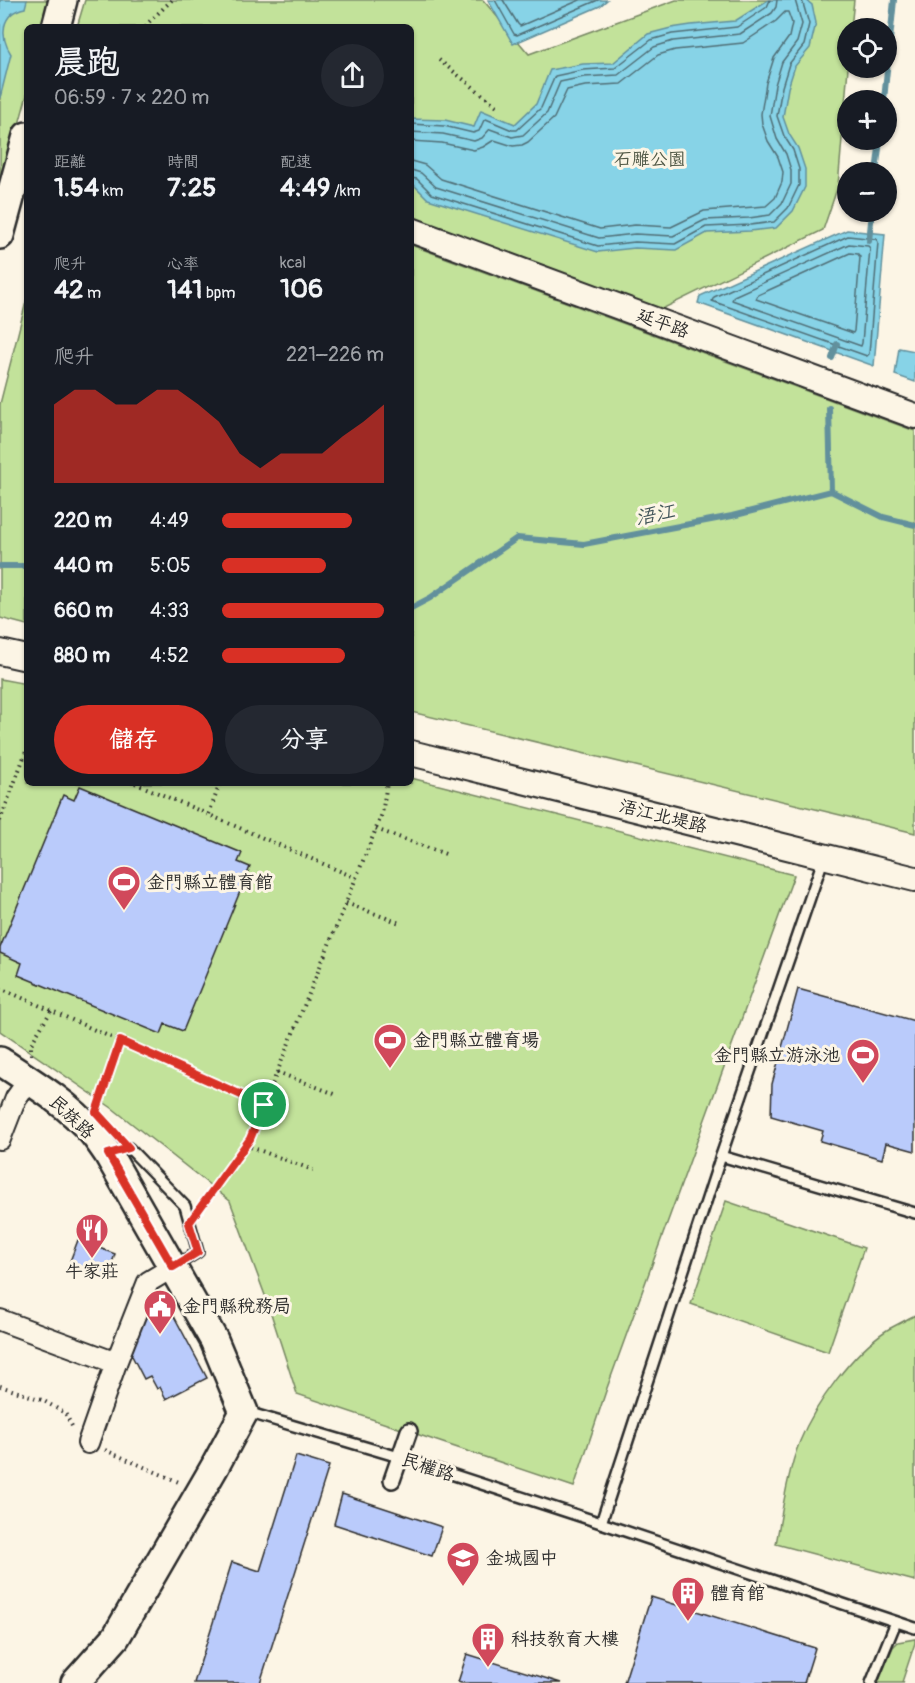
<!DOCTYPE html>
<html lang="zh-TW">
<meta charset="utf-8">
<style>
:root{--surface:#171b24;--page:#242831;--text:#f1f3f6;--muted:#9ea1a6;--accent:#d93025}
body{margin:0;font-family:Pangolin,"LXGW WenKai TC",sans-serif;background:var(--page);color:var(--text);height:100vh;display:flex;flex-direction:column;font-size:22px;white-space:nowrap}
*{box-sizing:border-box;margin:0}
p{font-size:20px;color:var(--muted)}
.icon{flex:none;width:33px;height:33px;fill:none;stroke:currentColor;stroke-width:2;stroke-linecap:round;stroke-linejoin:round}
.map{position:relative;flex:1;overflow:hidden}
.drawer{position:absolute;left:24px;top:24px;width:390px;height:762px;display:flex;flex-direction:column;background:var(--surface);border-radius:9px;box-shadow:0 2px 4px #0004}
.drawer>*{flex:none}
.buttons{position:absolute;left:837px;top:18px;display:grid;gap:12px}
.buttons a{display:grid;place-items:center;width:60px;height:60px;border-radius:50%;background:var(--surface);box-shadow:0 2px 4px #0004;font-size:30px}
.pin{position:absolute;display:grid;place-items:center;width:51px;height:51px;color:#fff;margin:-26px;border:3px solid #fff;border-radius:50%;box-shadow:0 2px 6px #0007}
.round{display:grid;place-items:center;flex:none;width:63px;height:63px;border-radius:32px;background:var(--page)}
.summary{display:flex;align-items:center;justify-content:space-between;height:102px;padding:0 30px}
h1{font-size:33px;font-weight:700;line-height:45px}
.stats{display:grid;grid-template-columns:repeat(3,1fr);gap:9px;height:102px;padding:6px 30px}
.stats div{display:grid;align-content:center}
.stats b{font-size:26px;font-weight:700}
.stats small{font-size:16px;font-weight:400}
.stats p{font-size:16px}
.chart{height:168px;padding:12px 30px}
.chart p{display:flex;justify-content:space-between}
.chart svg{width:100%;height:108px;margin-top:6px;fill:var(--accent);opacity:.7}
.action{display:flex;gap:12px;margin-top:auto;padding:12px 30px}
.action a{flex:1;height:69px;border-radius:36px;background:var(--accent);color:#fff;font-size:24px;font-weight:700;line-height:69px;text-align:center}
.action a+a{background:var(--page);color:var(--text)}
ul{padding:0 30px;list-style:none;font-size:20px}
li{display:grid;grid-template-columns:96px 72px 1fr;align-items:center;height:45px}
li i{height:15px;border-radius:8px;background:var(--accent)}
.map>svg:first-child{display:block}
</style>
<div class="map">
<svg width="915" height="1683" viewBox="0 0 915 1683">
<rect width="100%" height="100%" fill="#fcf5e5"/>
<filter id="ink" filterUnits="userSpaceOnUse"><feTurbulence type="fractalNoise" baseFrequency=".0167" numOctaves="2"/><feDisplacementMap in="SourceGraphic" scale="12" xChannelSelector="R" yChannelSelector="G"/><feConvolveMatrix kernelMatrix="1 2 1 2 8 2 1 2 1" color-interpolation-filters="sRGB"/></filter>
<g filter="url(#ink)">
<g fill="#c2e29a" stroke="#768662" stroke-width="1.5">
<polygon points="0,0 53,0 46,27 27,27 27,95 0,194"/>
<polygon points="85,0 483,0 529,54 676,0 854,0 851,28 848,28 848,68 838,186 823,230 658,311 411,218 411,27 77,27"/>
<polygon points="411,245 915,431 915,833 411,712"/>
<polygon points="27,298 27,625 0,618 0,404"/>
<polygon points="0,679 27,684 27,783 411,783 411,778 794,875 607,1388 574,1487 297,1394 266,1298 230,1201 112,1108 0,1031"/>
<polygon points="726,1201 864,1248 828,1352 691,1304"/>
<path d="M915,1315V1581L776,1544C782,1512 788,1470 800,1441C815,1404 853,1352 887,1330C896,1325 906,1320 915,1315Z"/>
<polygon points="915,1639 915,1643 902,1682 904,1683 878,1683 893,1647 898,1642"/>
</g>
<g fill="#87d3e7" stroke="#62909c" stroke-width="1.5">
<path d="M0,0H27L25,8C0,13 0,37 11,54L0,98Z"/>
<polygon points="488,0 607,0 600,6 513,44"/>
<polygon points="768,0 806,0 812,5 816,23 810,48 795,66 788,88 783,117 789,134 798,148 805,169 805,187 793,211 776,228 750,231 707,233 676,250 635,248 598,252 428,199 411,182 411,119 445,120 474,127 481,110 515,124 536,104 550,70 583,64 613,63 648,34 671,28 691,25 735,21"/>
<polygon points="847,230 885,234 874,366 698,303 700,296"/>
<polygon points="899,348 915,351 915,382 895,375"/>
</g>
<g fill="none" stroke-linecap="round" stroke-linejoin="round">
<g stroke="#506e76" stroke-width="1.5">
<polyline points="495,0 514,34 517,35 598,0"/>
<polyline points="503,0 518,24 520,26 580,0"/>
<polyline points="411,124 444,126 473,133 479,131 484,120 486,119 512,130 517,130 541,108 555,76 583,70 615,68 651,40 672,34 737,27 767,7 770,0"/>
<polyline points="411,132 443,134 474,141 482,138 490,129 512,137 523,135 547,113 560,82 584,77 618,75 654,47 673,41 740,34 772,13 776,7 777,0"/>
<polyline points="411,141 442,143 474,150 483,147 494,140 513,146 522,145 528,142 554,118 567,90 585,86 621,84 658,55 675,50 743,43 776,21 785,12 788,12 792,23 789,37 774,58 766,83 761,114 762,124 768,141 778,157 783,172 782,182 775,198 766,206 704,211 671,227 635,225 600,229 441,179 425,165 411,161"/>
<polyline points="411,170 421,173 436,187 599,238 635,234 673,236 705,220 749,218 770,215 782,203 791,184 791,170 786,154 777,139 770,116 775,85 782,62 797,42 802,24 795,0"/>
<polyline points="411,178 417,179 432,194 598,246 635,242 675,244 706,227 750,225 774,222 788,208 799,185 799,169 793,150 784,136 777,116 782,87 789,64 804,45 809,24 802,0"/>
<polygon points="848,236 876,239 878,242 869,354 867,356 712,301 714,297"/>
<polygon points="849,244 868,246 870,248 862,343 861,346 732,300 734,296"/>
<polygon points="850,253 858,254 860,257 854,331 853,333 756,299 758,295"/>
</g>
<g stroke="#62909c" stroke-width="6">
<polyline points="884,100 894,0"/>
<polyline points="876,172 880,140"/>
<polyline points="869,241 872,212"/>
<polyline points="832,358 837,344"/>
<polyline points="829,408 831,491"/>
<polyline points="0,566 27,566"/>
<polyline points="411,608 430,598 517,538 584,544 732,516 831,491 883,517 915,525"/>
</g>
</g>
<g fill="#bacbfb" stroke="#2b2b2b" stroke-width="1.5">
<polygon points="80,786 242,853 238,862 250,867 183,1031 165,1024 161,1034 18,975 22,963 0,953 0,948 63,795 74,800"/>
<polygon points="798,989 915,1021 915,1151 886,1143 882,1159 820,1141 823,1131 771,1116 772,1084"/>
<polygon points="78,1240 115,1254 107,1278 69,1264"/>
<polygon points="168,1305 207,1378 166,1399 160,1387 157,1389 150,1376 144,1379 130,1352 143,1317"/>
<polygon points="296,1456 329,1466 260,1683 194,1683 232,1562 260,1571"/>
<polygon points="342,1494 442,1527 432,1556 334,1524"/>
<polygon points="651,1597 815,1648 804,1683 624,1683"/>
<polygon points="467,1654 561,1683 461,1683 458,1682"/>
</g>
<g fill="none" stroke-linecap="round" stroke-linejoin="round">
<defs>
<g id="service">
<polyline points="110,1154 129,1148 185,1206 198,1252 175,1266"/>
<polyline points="721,1156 915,1213"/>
<polyline points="247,1412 399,1457 601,1523 915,1628"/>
<polyline points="601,1523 721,1156 824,857"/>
<polyline points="871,1683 896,1622"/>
</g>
<polyline id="pedestrian" points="392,1480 409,1431"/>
<g id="minor">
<polyline points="0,1139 16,1098 29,1080"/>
<polyline points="0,1320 116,1363 148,1282 173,1267"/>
<polyline points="88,1443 116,1363"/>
</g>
<g id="tertiary">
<polyline points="411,230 915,416"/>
<polyline points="0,652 27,658"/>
<polyline points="411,753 915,879"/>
</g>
<g id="secondary">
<polyline points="56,27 63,0"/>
<polyline points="0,235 27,136"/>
<path d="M0,1061C32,1082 67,1103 92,1132C98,1139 103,1147 108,1154L214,1340L244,1412L214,1468L116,1637L75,1683"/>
</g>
</defs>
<use href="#service" stroke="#2b2b2b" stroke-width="14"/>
<use href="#pedestrian" stroke="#2b2b2b" stroke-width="20"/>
<use href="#minor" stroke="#2b2b2b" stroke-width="24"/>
<use href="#tertiary" stroke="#2b2b2b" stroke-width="28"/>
<use href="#secondary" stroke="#2b2b2b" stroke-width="32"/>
<g stroke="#2b2b2b" stroke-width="4" stroke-dasharray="1.5 4.5" stroke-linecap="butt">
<polyline points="146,27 149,22 172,0"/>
<polyline points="439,60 497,106"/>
<polyline points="135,783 356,878"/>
<polyline points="209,814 220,783"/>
<polyline points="0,821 27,749"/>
<polyline points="376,829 448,855"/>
<polyline points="346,903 400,923"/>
<polyline points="0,988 264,1105"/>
<polyline points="31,1055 31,1044 51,1011"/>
<polyline points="277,1072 335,1094"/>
<polyline points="98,1106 120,1041"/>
<polyline points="245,1145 313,1170"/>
<polyline points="200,1207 250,1139 382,814 387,783"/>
<polyline points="0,1386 42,1400 65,1413 73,1428"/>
<polyline points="105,1450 181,1483"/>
</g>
<use href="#service" stroke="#fcf5e5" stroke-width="9"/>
<use href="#pedestrian" stroke="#fcf5e5" stroke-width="15"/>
<use href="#minor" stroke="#fcf5e5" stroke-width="20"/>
<use href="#tertiary" stroke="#fcf5e5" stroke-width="24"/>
<use href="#secondary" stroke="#fcf5e5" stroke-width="27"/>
</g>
</g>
<g fill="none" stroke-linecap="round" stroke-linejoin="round" filter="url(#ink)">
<defs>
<polygon id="route" points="120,1041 264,1105 250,1139 189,1223 198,1252 173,1267 108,1154 129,1148 96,1112"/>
</defs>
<use href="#route" stroke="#fff" stroke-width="12"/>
<use href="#route" stroke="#d93025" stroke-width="8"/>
</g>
<defs>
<symbol id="stadium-pin" viewBox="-11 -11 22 30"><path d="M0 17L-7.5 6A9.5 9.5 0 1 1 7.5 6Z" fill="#d1495b" stroke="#fcf5e5"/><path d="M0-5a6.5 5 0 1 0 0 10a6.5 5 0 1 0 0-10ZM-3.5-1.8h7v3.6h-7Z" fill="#fff"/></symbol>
<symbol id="restaurant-pin" viewBox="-11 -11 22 30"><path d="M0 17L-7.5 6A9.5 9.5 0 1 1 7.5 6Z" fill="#d1495b" stroke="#fcf5e5"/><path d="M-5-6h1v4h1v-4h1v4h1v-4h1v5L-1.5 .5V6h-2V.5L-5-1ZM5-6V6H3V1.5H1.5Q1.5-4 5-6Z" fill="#fff"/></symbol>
<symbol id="civic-pin" viewBox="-11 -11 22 30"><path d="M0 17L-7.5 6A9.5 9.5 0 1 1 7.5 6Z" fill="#d1495b" stroke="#fcf5e5"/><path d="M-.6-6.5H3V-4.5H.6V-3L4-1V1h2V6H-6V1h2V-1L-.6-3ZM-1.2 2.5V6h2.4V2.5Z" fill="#fff"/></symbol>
<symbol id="school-pin" viewBox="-11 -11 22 30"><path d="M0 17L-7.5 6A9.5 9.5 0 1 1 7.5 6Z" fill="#d1495b" stroke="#fcf5e5"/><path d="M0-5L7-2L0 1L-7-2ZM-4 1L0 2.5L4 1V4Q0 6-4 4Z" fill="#fff"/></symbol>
<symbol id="building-pin" viewBox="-11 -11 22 30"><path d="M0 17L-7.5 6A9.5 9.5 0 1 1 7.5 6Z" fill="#d1495b" stroke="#fcf5e5"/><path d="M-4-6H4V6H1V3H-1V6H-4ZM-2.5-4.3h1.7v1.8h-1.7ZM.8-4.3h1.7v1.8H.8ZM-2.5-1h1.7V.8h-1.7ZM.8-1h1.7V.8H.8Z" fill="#fff"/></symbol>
</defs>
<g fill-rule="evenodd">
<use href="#stadium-pin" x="105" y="863" width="38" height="52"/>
<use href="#stadium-pin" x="371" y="1021" width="38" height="52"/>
<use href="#stadium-pin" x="844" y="1036" width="38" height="52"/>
<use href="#restaurant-pin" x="73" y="1211" width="38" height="52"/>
<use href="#civic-pin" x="141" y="1287" width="38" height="52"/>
<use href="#school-pin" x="444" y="1539" width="38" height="52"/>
<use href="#building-pin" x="669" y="1574" width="38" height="52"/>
<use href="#building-pin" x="469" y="1620" width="38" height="52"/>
</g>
<g text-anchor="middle" stroke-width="6" stroke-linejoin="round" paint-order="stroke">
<g font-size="18" fill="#515947" stroke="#fcf5e5">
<text x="650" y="165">石雕公園</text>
</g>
<g font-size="18" fill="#2b2b2b" stroke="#fcf5e5">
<text transform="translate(663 323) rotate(20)" y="6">延平路</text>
<text transform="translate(663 816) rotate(14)" y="6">浯江北堤路</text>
<text transform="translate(72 1117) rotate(43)" y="6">民族路</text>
<text transform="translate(428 1467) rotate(18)" y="6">民權路</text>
</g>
<g font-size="18" fill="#2b2b2b" stroke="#fcf5e5" text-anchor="start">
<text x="147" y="888">金門縣立體育館</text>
<text x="413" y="1046">金門縣立體育場</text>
<text x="840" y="1061" text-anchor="end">金門縣立游泳池</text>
<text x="92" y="1277" text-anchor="middle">牛家莊</text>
<text x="183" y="1312">金門縣稅務局</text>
<text x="486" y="1564">金城國中</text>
<text x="711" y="1599">體育館</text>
<text x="511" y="1645">科技教育大樓</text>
</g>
<g font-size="20" font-style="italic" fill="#42555a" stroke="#fcf5e5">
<text transform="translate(655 514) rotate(-11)" y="7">浯江</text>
</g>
</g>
</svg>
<div class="buttons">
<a><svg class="icon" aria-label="locate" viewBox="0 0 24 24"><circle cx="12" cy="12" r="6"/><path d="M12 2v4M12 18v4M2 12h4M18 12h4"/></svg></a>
<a>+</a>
<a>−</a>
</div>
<div class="pin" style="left:264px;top:1105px;background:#1e9e55"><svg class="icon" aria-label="arrive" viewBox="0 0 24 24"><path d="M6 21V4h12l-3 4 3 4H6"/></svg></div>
<section class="drawer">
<div class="summary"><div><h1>晨跑</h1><p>06:59 · 7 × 220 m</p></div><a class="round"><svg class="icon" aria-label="share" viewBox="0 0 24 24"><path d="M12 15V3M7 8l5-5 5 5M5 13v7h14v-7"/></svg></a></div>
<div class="stats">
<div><p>距離</p><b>1.54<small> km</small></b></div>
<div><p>時間</p><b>7:25</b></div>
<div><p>配速</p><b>4:49<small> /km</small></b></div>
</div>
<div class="stats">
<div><p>爬升</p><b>42<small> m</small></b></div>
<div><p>心率</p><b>141<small> bpm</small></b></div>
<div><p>kcal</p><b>106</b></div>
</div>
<div class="chart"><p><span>爬升</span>221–226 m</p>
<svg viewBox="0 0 160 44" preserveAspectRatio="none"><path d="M0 44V12L10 6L20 6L30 12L40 12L50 6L60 6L70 12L80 19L90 32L100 38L110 32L120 32L130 32L140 25L150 19L160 12V44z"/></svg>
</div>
<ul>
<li><b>220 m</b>4:49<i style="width:80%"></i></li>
<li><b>440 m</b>5:05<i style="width:64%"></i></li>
<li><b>660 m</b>4:33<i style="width:100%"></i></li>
<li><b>880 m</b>4:52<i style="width:76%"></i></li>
</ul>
<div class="action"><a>儲存</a><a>分享</a></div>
</section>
</div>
